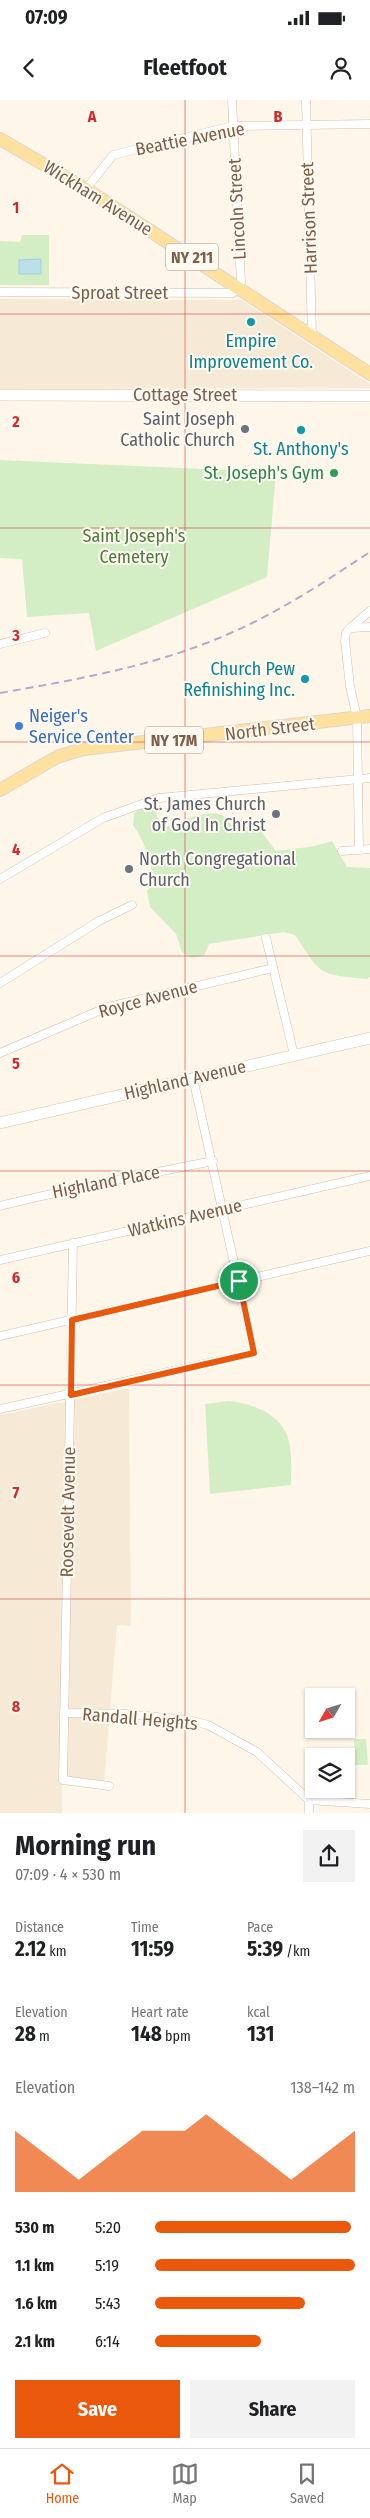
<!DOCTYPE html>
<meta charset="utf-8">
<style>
:root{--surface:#fff;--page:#f2f2f2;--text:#202124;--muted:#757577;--line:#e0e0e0;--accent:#ea580c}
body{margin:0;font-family:"Fira Sans Condensed",sans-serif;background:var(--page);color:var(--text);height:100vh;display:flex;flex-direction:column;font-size:19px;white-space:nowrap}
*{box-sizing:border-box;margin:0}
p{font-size:16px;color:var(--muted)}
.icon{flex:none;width:28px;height:28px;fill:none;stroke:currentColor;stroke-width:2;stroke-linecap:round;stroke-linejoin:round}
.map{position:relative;height:1713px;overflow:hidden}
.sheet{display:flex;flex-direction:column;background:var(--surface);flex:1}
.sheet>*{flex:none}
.needle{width:32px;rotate:231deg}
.fabs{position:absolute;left:305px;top:1588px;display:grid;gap:10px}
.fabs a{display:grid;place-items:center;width:50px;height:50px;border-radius:0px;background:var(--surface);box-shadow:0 1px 4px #0004;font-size:25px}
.pin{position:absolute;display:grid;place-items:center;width:42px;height:42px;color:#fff;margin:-21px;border:2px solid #fff;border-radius:50%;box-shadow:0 1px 5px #0007}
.round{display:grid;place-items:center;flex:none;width:52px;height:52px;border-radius:0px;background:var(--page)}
.head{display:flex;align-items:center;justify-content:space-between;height:85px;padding:0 15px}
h1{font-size:28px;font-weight:700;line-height:38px}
.stats{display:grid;grid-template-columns:repeat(3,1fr);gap:8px;height:85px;padding:5px 15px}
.stats div{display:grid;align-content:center}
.stats b{font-size:21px;font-weight:700}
.stats small{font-size:14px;font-weight:400}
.stats p{font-size:14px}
.chart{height:140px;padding:10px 15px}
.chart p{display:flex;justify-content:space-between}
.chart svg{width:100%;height:90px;margin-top:5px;fill:var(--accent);opacity:.7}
.button{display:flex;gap:10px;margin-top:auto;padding:10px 15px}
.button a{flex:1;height:58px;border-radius:0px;background:var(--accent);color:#fff;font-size:20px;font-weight:700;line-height:58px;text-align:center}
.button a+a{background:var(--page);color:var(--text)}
ul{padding:0 15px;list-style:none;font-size:16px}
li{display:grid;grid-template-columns:80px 60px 1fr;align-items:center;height:38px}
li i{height:12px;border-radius:6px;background:var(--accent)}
.status{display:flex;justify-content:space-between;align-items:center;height:35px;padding:0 25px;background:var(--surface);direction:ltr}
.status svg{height:14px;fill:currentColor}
header{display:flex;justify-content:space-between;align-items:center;height:65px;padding:0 15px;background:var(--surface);font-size:22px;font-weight:700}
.menu{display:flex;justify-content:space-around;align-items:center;height:70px;border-top:1px solid var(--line);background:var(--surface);font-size:14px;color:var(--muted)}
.menu a{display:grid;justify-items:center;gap:2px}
.menu .current{color:var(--accent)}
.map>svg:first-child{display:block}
</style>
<div class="status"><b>07:09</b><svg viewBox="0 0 49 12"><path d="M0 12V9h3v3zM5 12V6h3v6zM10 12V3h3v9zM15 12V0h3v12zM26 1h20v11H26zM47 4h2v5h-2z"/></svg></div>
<header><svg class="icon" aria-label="back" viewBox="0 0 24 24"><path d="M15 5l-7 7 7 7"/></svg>Fleetfoot<svg class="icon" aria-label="person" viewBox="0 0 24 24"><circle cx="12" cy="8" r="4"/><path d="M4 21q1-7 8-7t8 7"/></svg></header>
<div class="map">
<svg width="370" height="1713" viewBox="0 0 370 1713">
<rect width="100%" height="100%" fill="#fef7e9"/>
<g fill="#f6ead6">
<polygon points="0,199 242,200 370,284 370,288 0,289"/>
<polygon points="129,1288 131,1526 117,1525 104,1685 62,1681 62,1713 0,1713 0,1315"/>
</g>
<g fill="#d3eec5">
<polygon points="22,135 49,135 49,185 0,185 0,141 20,142"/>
<polygon points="0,360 276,372 267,477 96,551 89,513 27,517 22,459 0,458"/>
<path d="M149,707L155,710L158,718L167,727C178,721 210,709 222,715C226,717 230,724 234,727C256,715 263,736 276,751C295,748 315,748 332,741L347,767L370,768V877L367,879C317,874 322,876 295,835L284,832L209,844L204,856L190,858L182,852L176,834L150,807L147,791L154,782C150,761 145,741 133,725L134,714L140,708Z"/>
<path d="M229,1301C249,1303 274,1311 285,1331C293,1345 291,1369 291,1385L210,1394L205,1304Z"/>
<polygon points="354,1639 366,1639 368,1665 355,1665"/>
</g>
<polygon fill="#bbe0ea" stroke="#a0d0dd" points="41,159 41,174 19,174 19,160"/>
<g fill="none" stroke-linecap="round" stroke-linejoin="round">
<defs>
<g id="street">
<polyline points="306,0 312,236"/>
<polyline points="86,89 113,55 233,26 370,24"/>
<polyline points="0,192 233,193 241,182 232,0"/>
<polyline points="350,528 370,527"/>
<polyline points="0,544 45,533"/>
<polyline points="359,750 357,618 350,586 345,541 346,533 350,528 370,511"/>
<polyline points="342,751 370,749"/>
<polyline points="0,779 103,718 159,698 370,678"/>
<polyline points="266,838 294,955"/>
<polyline points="0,883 99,821 132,805"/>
<polyline points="0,953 108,907 273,868"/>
<path d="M0,1106C70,1088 142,1075 213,1061"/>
<polyline points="73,1143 63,1680 109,1686"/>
<polyline points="0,1160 370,1076"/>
<polyline points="0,1236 370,1151"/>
<polyline points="0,1309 254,1253 193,978"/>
<polyline points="64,1613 125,1614 188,1620 208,1625 257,1652 309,1700 370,1704"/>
<polyline points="309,1713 309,1700"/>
</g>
<g id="secondary">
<polyline points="0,295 370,296"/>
<polyline points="0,1023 370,938"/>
</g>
<g id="primary">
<polyline points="0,39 86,89 370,274"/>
<polyline points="0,690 57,657 83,649 370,616"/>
</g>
</defs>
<use href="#street" stroke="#d2bfad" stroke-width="9"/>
<use href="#secondary" stroke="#d8c2ac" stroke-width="12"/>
<use href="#primary" stroke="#ddd5d0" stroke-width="14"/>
<use href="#street" stroke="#fff" stroke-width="8"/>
<use href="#secondary" stroke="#fff" stroke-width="11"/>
<use href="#primary" stroke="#ffe19f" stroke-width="12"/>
<path stroke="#bba5ca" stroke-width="2" stroke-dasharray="8 5" stroke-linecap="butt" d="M0,593C80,579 161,565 235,531C283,510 327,480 370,452"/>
</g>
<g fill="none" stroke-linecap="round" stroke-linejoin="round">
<defs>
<polygon id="route" points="239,1181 254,1253 71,1295 72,1220"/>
</defs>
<use href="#route" stroke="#fff" stroke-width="10"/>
<use href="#route" stroke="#ea580c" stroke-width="6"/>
</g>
<path fill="none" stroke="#d62828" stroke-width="1" stroke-opacity="0.55" d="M185,0V1713M0,214H370M0,428H370M0,642H370M0,856H370M0,1071H370M0,1285H370M0,1499H370"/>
<g fill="#0f9aa8" stroke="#fffaf1" stroke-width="2">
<circle cx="251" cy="222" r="5"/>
<circle cx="301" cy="330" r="5"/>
<circle cx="305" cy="579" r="5"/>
</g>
<g fill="#6b7280" stroke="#fffaf1" stroke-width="2">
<circle cx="245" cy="329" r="5"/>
<circle cx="276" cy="714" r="5"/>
<circle cx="129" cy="769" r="5"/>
</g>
<circle fill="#2e9e5b" stroke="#fffaf1" stroke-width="2" cx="334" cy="373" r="5"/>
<circle fill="#3f7fe0" stroke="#fffaf1" stroke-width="2" cx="19" cy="626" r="5"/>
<g text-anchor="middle" stroke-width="4" stroke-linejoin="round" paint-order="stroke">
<g fill="#fffaf1" stroke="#a38d7b" stroke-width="1">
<rect x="166" y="143.5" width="52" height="27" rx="4"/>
<rect x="145" y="626.5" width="58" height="27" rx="4"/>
</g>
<g font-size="16" font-weight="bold" fill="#7c5e49">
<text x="192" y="163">NY 211</text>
<text x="174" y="646">NY 17M</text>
</g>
<g font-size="18" fill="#7c5e49" stroke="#fffaf1">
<text transform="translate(190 39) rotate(-11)" y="6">Beattie Avenue</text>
<text transform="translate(98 98) rotate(32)" y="6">Wickham Avenue</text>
<text transform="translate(237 109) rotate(-93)" y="6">Lincoln Street</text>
<text transform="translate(309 118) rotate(-92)" y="6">Harrison Street</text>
<text x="120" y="199">Sproat Street</text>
<text x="185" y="301">Cottage Street</text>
<text transform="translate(270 629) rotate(-7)" y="6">North Street</text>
<text transform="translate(148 899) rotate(-15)" y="6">Royce Avenue</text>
<text transform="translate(185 980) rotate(-13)" y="6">Highland Avenue</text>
<text transform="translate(106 1082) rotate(-11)" y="6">Highland Place</text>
<text transform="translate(185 1118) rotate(-13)" y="6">Watkins Avenue</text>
<text transform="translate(68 1412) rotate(-89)" y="6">Roosevelt Avenue</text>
<text transform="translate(140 1619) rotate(5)" y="6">Randall Heights</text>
</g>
<g font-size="18" fill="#0d838f" stroke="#fffaf1">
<text x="251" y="247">Empire<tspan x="251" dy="21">Improvement Co.</tspan></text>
<text x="301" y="355">St. Anthony's</text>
<text x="295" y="575" text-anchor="end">Church Pew<tspan x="295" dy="21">Refinishing Inc.</tspan></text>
</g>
<g font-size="18" fill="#5b616d" stroke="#fffaf1" text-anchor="end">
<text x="235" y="325">Saint Joseph<tspan x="235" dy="21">Catholic Church</tspan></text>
<text x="266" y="710">St. James Church<tspan x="266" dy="21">of God In Christ</tspan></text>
<text x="139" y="765" text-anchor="start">North Congregational<tspan x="139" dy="21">Church</tspan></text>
</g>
<g font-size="18" fill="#27864d" stroke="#fffaf1" text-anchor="end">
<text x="324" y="379">St. Joseph's Gym</text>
</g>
<g font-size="18" fill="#4c7c3d" stroke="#fffaf1">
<text x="134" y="442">Saint Joseph's<tspan x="134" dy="21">Cemetery</tspan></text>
</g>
<g font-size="18" fill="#366cbe" stroke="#fffaf1" text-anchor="start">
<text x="29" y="622">Neiger's<tspan x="29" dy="21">Service Center</tspan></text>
</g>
</g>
<g font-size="16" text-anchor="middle" font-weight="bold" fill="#d62828" stroke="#fffaf1" stroke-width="4" stroke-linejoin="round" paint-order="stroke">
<text x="92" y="22">A</text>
<text x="278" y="22">B</text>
<text x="16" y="113">1</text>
<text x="16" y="327">2</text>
<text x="16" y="541">3</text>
<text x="16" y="755">4</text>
<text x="16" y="969">5</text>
<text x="16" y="1183">6</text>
<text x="16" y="1398">7</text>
<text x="16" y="1612">8</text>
</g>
</svg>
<div class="fabs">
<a><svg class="needle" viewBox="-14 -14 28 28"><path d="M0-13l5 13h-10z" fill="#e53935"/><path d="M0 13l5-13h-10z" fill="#757577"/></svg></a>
<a><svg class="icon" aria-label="layers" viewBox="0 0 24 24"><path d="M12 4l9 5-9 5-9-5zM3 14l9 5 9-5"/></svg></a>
</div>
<div class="pin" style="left:239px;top:1181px;background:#1e9e55"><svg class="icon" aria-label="arrive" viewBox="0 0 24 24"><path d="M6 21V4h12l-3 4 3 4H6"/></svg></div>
</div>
<section class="sheet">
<div class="head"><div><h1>Morning run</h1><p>07:09 · 4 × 530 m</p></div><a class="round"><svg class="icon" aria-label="share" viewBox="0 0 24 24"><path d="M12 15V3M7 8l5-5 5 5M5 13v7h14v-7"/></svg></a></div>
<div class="stats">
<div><p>Distance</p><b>2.12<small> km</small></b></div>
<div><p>Time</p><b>11:59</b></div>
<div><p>Pace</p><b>5:39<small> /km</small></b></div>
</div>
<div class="stats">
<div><p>Elevation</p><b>28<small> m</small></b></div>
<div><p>Heart rate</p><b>148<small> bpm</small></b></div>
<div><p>kcal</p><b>131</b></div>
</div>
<div class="chart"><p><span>Elevation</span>138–142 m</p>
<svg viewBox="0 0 160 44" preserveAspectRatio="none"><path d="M0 44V14L10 22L20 30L30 38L40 30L50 22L60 14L70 14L80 14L90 6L100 14L110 22L120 30L130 38L140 30L150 22L160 14V44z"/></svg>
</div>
<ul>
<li><b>530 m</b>5:20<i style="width:98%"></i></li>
<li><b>1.1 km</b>5:19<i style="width:100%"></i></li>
<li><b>1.6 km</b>5:43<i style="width:75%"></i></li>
<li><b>2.1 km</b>6:14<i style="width:53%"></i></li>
</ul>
<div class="button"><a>Save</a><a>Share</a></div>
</section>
<nav class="menu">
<a class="current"><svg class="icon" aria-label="home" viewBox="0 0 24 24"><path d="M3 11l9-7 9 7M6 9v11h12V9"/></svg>Home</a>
<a><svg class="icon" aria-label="map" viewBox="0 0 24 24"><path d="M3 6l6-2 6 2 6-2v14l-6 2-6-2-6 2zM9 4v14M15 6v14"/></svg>Map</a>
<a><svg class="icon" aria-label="saved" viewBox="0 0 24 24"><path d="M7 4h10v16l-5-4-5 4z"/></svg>Saved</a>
</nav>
